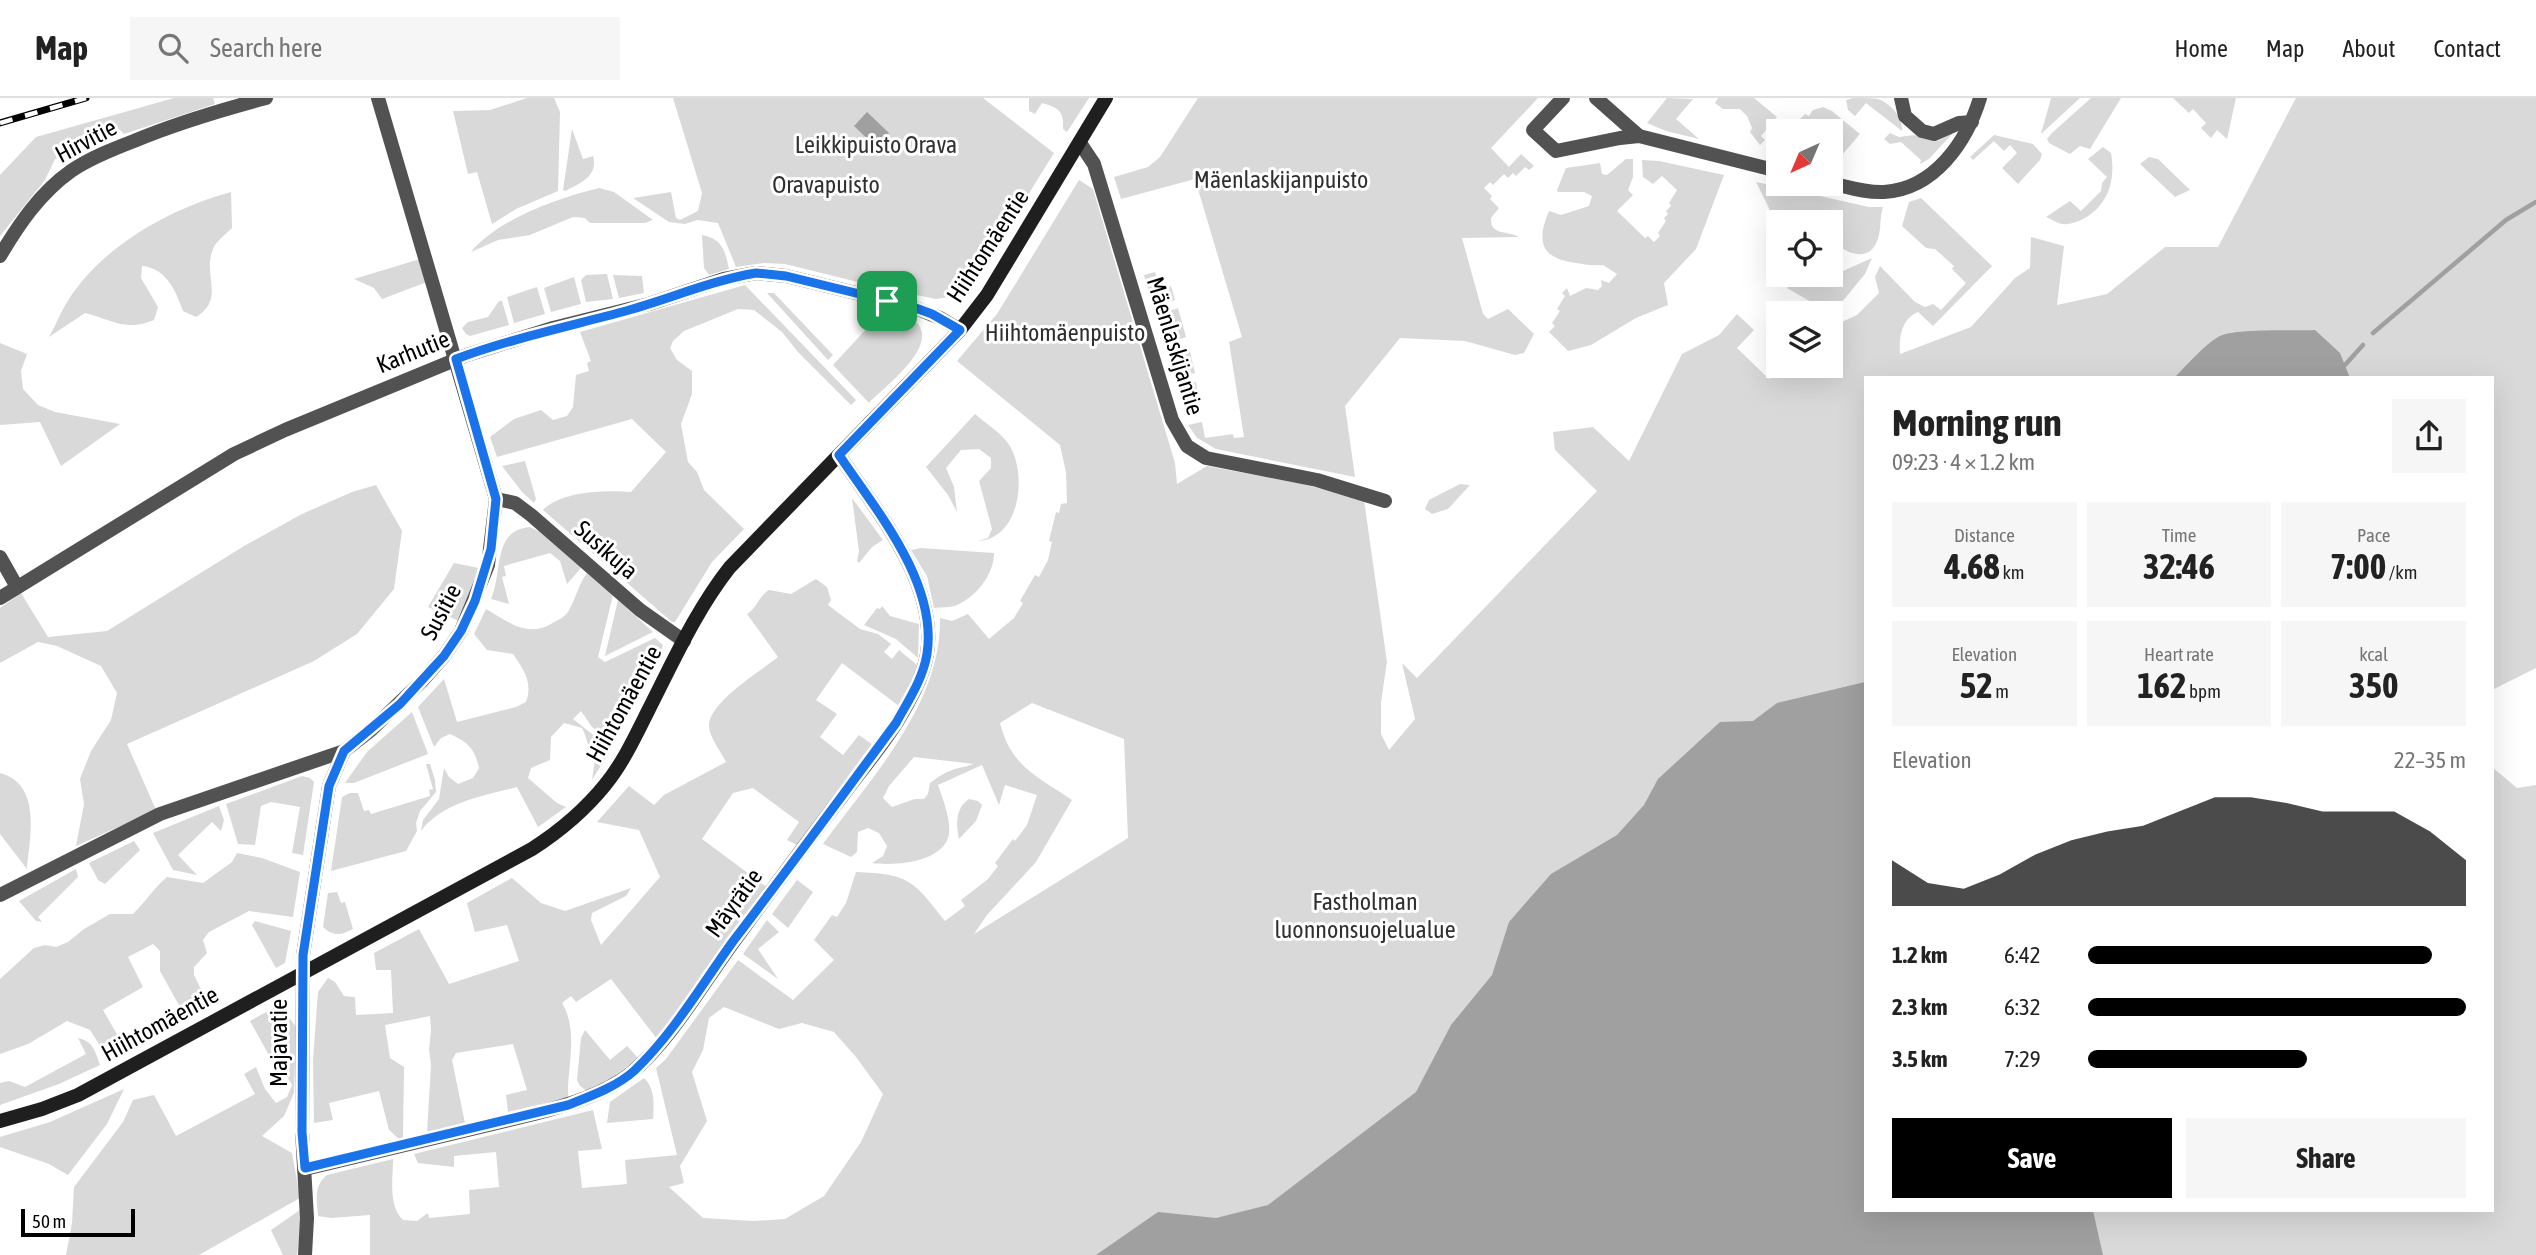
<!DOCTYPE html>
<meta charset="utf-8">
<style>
:root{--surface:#fff;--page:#f6f6f6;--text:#222;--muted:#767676;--line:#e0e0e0;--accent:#000}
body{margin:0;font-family:"Asap Condensed",sans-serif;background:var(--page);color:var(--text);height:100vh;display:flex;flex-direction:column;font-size:26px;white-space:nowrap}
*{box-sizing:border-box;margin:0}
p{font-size:23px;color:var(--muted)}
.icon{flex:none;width:38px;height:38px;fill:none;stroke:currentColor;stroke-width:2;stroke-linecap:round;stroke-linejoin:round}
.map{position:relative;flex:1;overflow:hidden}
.panel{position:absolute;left:1864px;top:278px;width:630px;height:836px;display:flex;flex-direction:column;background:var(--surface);border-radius:0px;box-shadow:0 7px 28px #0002}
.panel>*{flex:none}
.needle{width:46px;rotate:224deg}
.tools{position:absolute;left:1766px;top:21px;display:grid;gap:14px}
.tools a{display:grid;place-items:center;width:77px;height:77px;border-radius:0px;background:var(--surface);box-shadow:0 7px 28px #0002;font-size:35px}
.scale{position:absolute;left:21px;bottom:18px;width:114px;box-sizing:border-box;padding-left:7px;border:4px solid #000;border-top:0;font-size:19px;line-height:24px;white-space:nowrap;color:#000;-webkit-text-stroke:5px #fff;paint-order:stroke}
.pin{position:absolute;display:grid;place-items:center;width:60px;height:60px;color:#fff;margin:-30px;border-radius:14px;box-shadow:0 4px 10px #0006}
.round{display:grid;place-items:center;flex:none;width:74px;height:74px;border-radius:0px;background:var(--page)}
.headline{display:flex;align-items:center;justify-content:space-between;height:119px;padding:0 28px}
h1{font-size:38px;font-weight:700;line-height:52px}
.figures{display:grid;grid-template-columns:repeat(3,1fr);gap:10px;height:119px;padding:7px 28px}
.figures div{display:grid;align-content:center;border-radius:0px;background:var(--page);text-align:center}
.figures b{font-size:35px;font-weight:700}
.figures small{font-size:19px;font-weight:400}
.figures p{font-size:19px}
.chart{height:196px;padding:14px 28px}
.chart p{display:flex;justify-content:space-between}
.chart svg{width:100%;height:126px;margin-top:7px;fill:var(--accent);opacity:.7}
.primary-button{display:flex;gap:14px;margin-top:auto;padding:14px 28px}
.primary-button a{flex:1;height:80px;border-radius:0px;background:var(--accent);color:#fff;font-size:28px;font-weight:700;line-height:80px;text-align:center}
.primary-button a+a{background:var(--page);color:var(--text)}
ul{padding:0 28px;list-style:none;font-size:23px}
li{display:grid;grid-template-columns:112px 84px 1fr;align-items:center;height:52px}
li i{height:18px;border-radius:9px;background:var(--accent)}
header{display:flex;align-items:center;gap:42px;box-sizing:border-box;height:98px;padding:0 35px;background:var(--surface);border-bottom:2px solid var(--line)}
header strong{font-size:33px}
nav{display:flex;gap:38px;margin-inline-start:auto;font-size:24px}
.search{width:490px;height:63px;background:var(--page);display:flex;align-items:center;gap:18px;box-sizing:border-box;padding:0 24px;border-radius:0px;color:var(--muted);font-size:26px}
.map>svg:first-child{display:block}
</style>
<header>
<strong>Map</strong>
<div class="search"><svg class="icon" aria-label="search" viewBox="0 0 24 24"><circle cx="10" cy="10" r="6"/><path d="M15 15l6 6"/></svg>Search here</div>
<nav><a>Home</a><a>Map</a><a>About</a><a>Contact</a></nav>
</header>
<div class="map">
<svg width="2536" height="1157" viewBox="0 0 2536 1157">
<rect width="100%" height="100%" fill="#fff"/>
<g fill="#d9d9d9" fill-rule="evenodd">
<polygon points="174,0 213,0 215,6 124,36 113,25 81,39 80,55 55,61 45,82 0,138 0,77 36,39"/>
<polygon points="527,0 554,0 560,14 558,93 516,111 492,126 477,74 468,76 453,13 490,12"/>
<polygon points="673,0 983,0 1054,55 972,187 949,199 936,201 878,189 785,166 764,165 736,169 718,125 697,122 685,126 669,124 633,100 671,94 676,120 680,122 698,113 702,95"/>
<path d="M1029,0H1089L1067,34L1063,31C1064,14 1060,10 1042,5L1035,16L1029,13Z"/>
<path d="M1198,0H1538L1491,50L1509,69L1521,56L1534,68L1529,72L1525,69L1516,78L1513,75L1508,80L1504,76L1493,87L1490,84L1484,90L1492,98L1490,101L1499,110L1491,120C1490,138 1507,132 1519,139L1462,140L1483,216L1488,221L1508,211L1534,236L1524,255L1515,257L1465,243L1400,240L1345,308L1355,379L1216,351L1197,340L1188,327L1202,324L1205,340L1233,336L1234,340L1244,339L1229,244L1242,239L1195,81L1121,101L1114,79L1148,69L1160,59Z"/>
<polygon points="1667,0 1693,1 1676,21 1699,41 1666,33 1647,25"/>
<polygon points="1718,0 1754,0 1777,19 1761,38 1765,42 1760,47 1750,34 1752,30 1747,18 1740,11 1723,11 1715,5"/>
<path d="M1853,0C1861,0 1871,0 1878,1C1891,6 1903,19 1902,33L1866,5L1855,18L1848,12L1846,2Z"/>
<polygon points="2051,0 2080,0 2041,36"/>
<polygon points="2091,0 2121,0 2090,51 2080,48 2070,56 2049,45 2047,41 2052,35"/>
<polygon points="2173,0 2236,0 2227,41 2217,32 2211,40 2201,30 2206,25 2193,11 2189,15"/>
<path d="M2296,0H2536V570L2492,592V280H1866V1113H2492V669L2517,690L2536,687V1157H370V1117L331,1120L318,1118C317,1103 313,1088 327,1077L393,1061C393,1081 388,1108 403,1122L417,1123L428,1115L429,1120L470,1116L469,1092L499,1089L496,1054L454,1058V1069L418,1065L414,1056L593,1012L602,1051L578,1053L582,1090L627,1086L625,1062L677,1057L656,970L666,961L738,862L793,902L834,862L814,842L832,817L837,819L846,805L856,774C909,776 913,782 945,823L965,808L961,802L988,781L998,768L995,765L1013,741L1015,743L1027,727L1037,697L1005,687L999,707L982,667L938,687C943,702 951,721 949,736C944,765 894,768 872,765L883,758L887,748L879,735L868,730L858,734L857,754L851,759L823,746C871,680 942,605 940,520L952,523L968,516L989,541L1014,520L1023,505L1020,503L1035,477L1039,479L1048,462L1052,444L1049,443L1056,414L1059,415L1061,406L1067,405L1066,374L1060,347L957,263L997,216L1079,82L1093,91L1175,365L1177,386L1207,368L1303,386L1364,402L1387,564L1381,604V636L1389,652L1415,621L1402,565L1417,580L1597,393L1555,352L1553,334L1593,329L1629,363L1682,256L1719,237L1737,216L1754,232L1737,250L1769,281L1783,268L1797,279L1805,278L1813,268H1830L1831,231L1833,228L1857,217L1879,195L1875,179L1880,168L1915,204L1925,209L1933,206L1941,212L1966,185L1952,171L1954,168L1935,151L1926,150L1902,128L1909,104L1921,100L1992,168L1933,228L1918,214C1901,221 1899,240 1900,256L1971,229L2015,180L2030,170L2031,139L2064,148L2057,207L2107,196L2165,149H2218ZM1032,605L1124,641L1128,740L974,836L987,817L1036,764L1072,702C1037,678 1011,669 1000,625ZM914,659L974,666C953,672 950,670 930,685L928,696L924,701H915L892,709L883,700L889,688ZM724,909L779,931L802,925L834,934L856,959L883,996L861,1044L824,1098L785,1121L753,1123L703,1120L669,1089L684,1085L680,1068L707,1023L692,974L703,952L709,920Z"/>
<polygon points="1823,9 1832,13 1860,36 1842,57 1830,33 1820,30 1811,32 1799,22 1805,16 1809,18 1813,12"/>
<path d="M572,31L583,61L593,58C599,78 579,86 565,93L563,92Z"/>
<polygon points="1890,35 1899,39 1914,37 1924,41 1938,43 1953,35 1929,61 1920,66 1921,62 1901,44 1890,46 1884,41"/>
<polygon points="1994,37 2033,46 2042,56 2040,62 2018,86 2002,70 2017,55 2010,47 2004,53 1994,43 1973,62 1970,59"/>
<path d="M2103,49L2111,55C2116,82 2108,108 2083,121C2077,124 2069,127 2062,126C2057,125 2051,121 2046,119L2070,103L2081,113L2101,93L2102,85L2107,79L2088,61Z"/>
<polygon points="2149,59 2158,61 2190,92 2175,99 2140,66"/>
<path d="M1626,61H1633V79L1628,92L1633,97L1617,113L1645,140L1648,138L1654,144L1660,138L1658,135L1666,123L1664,120L1668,116L1666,113L1671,108L1669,105L1677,92L1662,78L1653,86L1643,79L1642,62L1659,63L1724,77L1696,151L1664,185L1668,207L1636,220L1591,247L1568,253L1549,234L1555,228L1552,225L1560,213L1557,211L1565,198L1562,195L1567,190L1570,198L1586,190L1598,192L1602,188L1601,182L1609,185L1617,176L1603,167C1591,168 1582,166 1570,164C1538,158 1538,139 1549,113L1561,117L1589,108L1592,98L1584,94H1558L1557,92L1566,70L1600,65L1602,76L1607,77Z"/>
<path d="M1756,84L1869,109H1883C1880,118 1881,128 1879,137C1872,167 1846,157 1831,141L1830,124H1814L1809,119L1803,124H1778V177H1786L1781,185L1767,173C1789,140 1771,115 1756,84Z"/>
<path d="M599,90L614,94L653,122L645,125H590L585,120L573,119L530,137L498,142L471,154C498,121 558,100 599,90Z"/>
<path d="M231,94L232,130C226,136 216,143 213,151C202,178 226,200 196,219L183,213C176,193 166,170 142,168L141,180L158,209L154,222C125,234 113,222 85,215L49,239C56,227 61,213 69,201C103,148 171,110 231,94Z"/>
<path d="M702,137C723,141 725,153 729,171L709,177L704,170Z"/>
<polygon points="1872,160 1865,176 1832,216 1787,190 1796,177 1807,177 1811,181 1815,177 1832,178"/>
<polygon points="420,161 427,184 382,201 374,190 354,181"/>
<polygon points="1155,174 1160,191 1171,188 1175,202 1154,209 1144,177"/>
<polygon points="607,176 613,201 586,204 581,182 586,177"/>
<polygon points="613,177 642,178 644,195 619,200"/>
<polygon points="574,179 581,206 551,214 544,190"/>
<path d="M745,187L856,302L851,307L798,254L782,234L754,212L738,211L684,233L673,243L670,250L677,262L692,273V296L681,326L688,364L697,374L704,392L744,431L712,464L675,524H672L543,412C561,393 606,392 631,394L666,354L632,321L497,359L490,339L514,321L541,312L553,322L567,318L573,309L576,277L589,273L587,265L591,263L580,234Z"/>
<polygon points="537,189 545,216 514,225 507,199"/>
<polygon points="767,195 774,195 833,257 828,262"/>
<polygon points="499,203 502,203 509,227 470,238 466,236 462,230 468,224 488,219"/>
<polygon points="1178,210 1186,239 1165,246 1156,218"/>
<path d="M884,212C892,214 903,215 911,220C947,243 886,287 869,305L833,267Z"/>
<polygon points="0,245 27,256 21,273 23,291 38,307 55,314 120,326 61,368 40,324 0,327"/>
<polygon points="1189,249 1195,275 1176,281 1168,256"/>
<polygon points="1196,284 1201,315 1186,318 1178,289"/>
<path d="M975,316C986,326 1004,336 1011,350C1027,380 1019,441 978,443L988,440L992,431L979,383L991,370V360L979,351L961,352L946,370L954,389L957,414L948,397L926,369Z"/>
<polygon points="525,363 536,401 534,405 522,394 502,368"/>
<polygon points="1460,386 1470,387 1448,411 1432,416 1425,411 1429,402"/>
<polygon points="376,387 402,433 394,491 357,536 314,563 127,646 156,712 76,748 84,706 80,681 91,653 111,622 117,595 101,568 57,548 38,544 0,565 0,510 21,495 48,539 107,533 244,448 302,416 352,394"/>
<polygon points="852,400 883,442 872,449 859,465 857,463 859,453"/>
<path d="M530,429L540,434L581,470L567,486L560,463L550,455L504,468L506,478L502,479L509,506L491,501C503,474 492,432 530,429Z"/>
<path d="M921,450L994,455C994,476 977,498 957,507C950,510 941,509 934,510L927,478L911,452Z"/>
<polygon points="454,465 479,470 461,524 428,509"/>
<path d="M587,475L613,497L598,559L605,564L655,540L663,547L661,554L614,645L592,629L581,613L573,621L611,651L592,682L595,661C587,651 588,641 582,630L564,625L551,639L550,662L531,670L528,680L557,705L566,709L538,729L517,689C483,698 443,704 421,733L423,722L439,701L444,670L449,679L458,686L473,680L479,670C475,651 468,644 450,636L441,640L434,649L418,609L444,581L457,624L516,609L526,604C533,585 524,572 513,556L487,552L474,536L486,511C507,523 527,540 551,526C557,522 564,520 568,514C576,501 578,487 587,475Z"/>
<path d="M816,481L827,489L831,502L828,507L860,531L878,536L891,546L884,554L892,561L899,552L917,567L911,586L899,608L842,565L816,602L837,616L820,639L843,657L859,637L873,647L799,748L787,742L799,724L753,690L733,695L702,741L768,790L657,941L611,881L576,904L571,898L562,905C579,933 567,968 568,1000L508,1014L506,997L527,992L513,946L456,955L452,962L465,1025L427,1034L431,967L429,952L431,932L430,918L385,927L390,960L404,969L403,1040L399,1041L389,1032L379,993L329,1005L333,1022L314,1025L313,962L318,894L328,880L335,884L344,898L355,899L356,917L393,915L391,872H376L374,855L419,831L449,886L519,863L507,827L475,834L467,805L512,780L541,805L565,813L631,790L626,798L592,815L591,822L601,847L660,779L639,732L597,724L629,688L654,707L664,697L726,664C721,654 710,640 709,629C707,605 761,573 778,559L747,516C757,510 759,498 769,492L791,496Z"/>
<polygon points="618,502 653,534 605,558"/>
<polygon points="882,508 890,518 919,526 918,560 896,541 864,527 877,510 880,511"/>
<polygon points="412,614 428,656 354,685 345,685 367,654"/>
<polygon points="426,666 430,666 435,682 436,694 420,713 416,725 417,733 406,753 331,773 342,699 350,695 358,695 364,713 369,712 371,716 430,698 429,692 433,691"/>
<path d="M0,675C42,686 30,739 27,771L0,736Z"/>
<polygon points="302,678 310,680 314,684 303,757 292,755 300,709 271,704 261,708 255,747 238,746 226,706"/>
<path d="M969,701L978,703L982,707L976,723L959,741C956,727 955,710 969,701Z"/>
<polygon points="219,708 224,722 221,733 212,724 178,757 197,777 173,772 153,735"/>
<polygon points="134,743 140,752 105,786 98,782 89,765"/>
<path d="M237,755L262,760L300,774L293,819L249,813L209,834L203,842L207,855L194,869V877L209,908L186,920L160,873V853L153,846L128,859L143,889L103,912L126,952L109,962L90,932L67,923L28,946L0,956V881L34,850L45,847L56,849L68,844L84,831L110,816H133C145,804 154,790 167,779L203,785L232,764Z"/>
<polygon points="76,771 78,779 38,819 42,824 36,823 19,803"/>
<polygon points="797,782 813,794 788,830 772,816"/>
<path d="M337,794L341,805L345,804L353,831C341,837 334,839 323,829L328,795Z"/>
<polygon points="767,822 779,834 758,851 778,881 743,856"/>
<polygon points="255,823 291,833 285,865 276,870 273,865 252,827"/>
<polygon points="270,912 279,913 288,918 296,929 294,995 284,1018 262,1038 292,1055 300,1100 199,1157 66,1157 72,1125 74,1089 123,1024 133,1002 154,997 176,1038 255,996 244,976 256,969 265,991 276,1005 287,999 292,987 281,968 271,961 250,923"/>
<polygon points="585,932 610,962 627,948 638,960 606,984 587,993 580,988 577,982 581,940"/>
<path d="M78,940C93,943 95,953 100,967L59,986L0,1007V985L9,983L25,989L86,956Z"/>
<path d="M644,980C655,991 654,1006 653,1021L607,1025L610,1004Z"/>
<polygon points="124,991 107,1026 68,1077 49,1066 0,1049 0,1039 50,1024"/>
<polygon points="300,1112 301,1128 297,1157 283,1157 271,1132"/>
</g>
<g fill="#a0a0a0">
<polygon points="867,14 889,35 876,49 854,28"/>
<path d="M2315,232L2340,255L2350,280H2174C2187,267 2202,249 2218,239C2231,230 2295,233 2315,232Z"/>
<polygon points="1865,584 1866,1113 2093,1113 2103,1157 1096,1157 1158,1114 1216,1120 1268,1107 1416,994 1451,927 1492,877 1509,824 1551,776 1617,737 1644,707 1658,681 1720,624 1753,623 1777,605"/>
</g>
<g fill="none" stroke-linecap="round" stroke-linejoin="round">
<g stroke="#a0a0a0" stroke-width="4.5">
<polyline points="2373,235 2506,122 2536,104"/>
<polyline points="2345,267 2363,247"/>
</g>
<g stroke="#525252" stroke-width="14">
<polyline points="1563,0 1533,32 1556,53 1620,40 1639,38 1778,73"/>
<polyline points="1596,0 1639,38"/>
<polyline points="1901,0 1905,18 1922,33 1934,36 1959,25 1972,24"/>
<polyline points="1080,45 1094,66 1172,322 1187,348 1206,360 1317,382 1385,403"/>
<path d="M1830,85C1848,89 1866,95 1884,94C1935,91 1967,43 1980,0"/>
<path d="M0,158C19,126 40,95 71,73C90,60 113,51 134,43C177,25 221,12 266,0"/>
<polyline points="496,401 515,405 531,417 640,512 684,543"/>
<polyline points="0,459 17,489"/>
<polyline points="0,500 234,356 285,332 467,257 553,230 649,206 724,181 756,175 786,178 913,209 940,220 960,232"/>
<polyline points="0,797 160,716 344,653 371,632 421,584 444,558 461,533 488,467 496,401 378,0"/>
<path d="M305,1071L534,1016C568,1007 603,997 631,975C670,943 702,887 732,846C768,797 803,749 840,701C859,675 880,651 897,624C909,604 923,580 927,556C938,486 876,412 839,357"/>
<polyline points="305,1157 307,1120 302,1034 303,857 329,688 344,653"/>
</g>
<path stroke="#1f1f1f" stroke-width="14" d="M0,1023L42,1011L78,997L532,751C560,733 584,713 605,687C623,665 635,639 648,613C673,564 696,512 730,469L960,232L987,197L1106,0"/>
<defs>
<polyline id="rail" points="0,25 86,0"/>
</defs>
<use href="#rail" stroke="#000" stroke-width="7"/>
<use href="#rail" stroke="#fff" stroke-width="4.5" stroke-dasharray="13" stroke-linecap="butt"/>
</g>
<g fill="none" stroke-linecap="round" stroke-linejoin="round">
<defs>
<path id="route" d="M756,175L786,178L913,209L932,216L960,232L839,357C876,412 938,485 927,556C923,581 908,603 896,625C842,698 789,770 734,842C702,886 674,935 634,973C616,989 591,998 568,1007L305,1070L302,1034L303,857L329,688L344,653L400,606L444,558L461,533L475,503L491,451L496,401L456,261C510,241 566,229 622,214C667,202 709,183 756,175Z"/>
</defs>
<use href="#route" stroke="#fff" stroke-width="14"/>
<use href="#route" stroke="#1a73e8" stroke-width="9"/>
</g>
<g text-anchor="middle" stroke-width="6" stroke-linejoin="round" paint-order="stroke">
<g font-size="24" fill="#000" stroke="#fff">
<text transform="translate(86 43) rotate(-28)" y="8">Hirvitie</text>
<text transform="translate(988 148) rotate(-57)" y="8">Hiihtomäentie</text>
<text transform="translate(1175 248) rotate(73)" y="8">Mäenlaskijantie</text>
<text transform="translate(413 254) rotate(-22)" y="8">Karhutie</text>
<text transform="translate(606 452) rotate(41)" y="8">Susikuja</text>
<text transform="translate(441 514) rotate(-62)" y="8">Susitie</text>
<text transform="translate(624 606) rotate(-61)" y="8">Hiihtomäentie</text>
<text transform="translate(734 805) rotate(-54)" y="8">Mäyrätie</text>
<text transform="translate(160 926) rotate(-29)" y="8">Hiihtomäentie</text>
<text transform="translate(279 945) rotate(-90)" y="8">Majavatie</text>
</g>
<g font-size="24" fill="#303030" stroke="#fff">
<text x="876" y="55">Leikkipuisto Orava</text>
<text x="1281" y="90">Mäenlaskijanpuisto</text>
<text x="826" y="95">Oravapuisto</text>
<text x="1065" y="243">Hiihtomäenpuisto</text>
<text x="1365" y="812">Fastholman<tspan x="1365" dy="28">luonnonsuojelualue</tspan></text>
</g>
</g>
</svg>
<div class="tools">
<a><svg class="needle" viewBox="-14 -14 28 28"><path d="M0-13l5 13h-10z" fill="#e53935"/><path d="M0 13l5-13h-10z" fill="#767676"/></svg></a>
<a><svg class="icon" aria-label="locate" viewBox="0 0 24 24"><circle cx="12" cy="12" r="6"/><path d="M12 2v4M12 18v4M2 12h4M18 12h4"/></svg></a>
<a><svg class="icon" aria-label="layers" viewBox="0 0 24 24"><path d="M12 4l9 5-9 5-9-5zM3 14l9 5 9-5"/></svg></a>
</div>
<div class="scale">50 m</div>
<div class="pin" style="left:887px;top:203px;background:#1e9e55"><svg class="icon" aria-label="arrive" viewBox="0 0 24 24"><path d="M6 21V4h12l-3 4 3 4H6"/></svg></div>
<section class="panel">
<div class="headline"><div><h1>Morning run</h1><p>09:23 · 4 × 1.2 km</p></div><a class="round"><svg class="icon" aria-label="share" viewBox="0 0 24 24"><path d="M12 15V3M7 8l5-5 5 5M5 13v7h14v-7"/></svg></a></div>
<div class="figures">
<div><p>Distance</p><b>4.68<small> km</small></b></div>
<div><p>Time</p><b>32:46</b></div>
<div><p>Pace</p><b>7:00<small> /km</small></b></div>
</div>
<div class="figures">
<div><p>Elevation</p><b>52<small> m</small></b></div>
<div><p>Heart rate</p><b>162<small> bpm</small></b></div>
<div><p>kcal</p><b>350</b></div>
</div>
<div class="chart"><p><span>Elevation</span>22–35 m</p>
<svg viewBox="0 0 160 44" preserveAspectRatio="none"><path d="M0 44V28L10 36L20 38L30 33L40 26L50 21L60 18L70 16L80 11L90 6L100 6L110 8L120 11L130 11L140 11L150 18L160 28V44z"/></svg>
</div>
<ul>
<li><b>1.2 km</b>6:42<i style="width:91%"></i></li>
<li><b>2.3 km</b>6:32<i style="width:100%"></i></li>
<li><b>3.5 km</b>7:29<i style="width:58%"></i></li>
</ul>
<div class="primary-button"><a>Save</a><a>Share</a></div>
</section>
</div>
